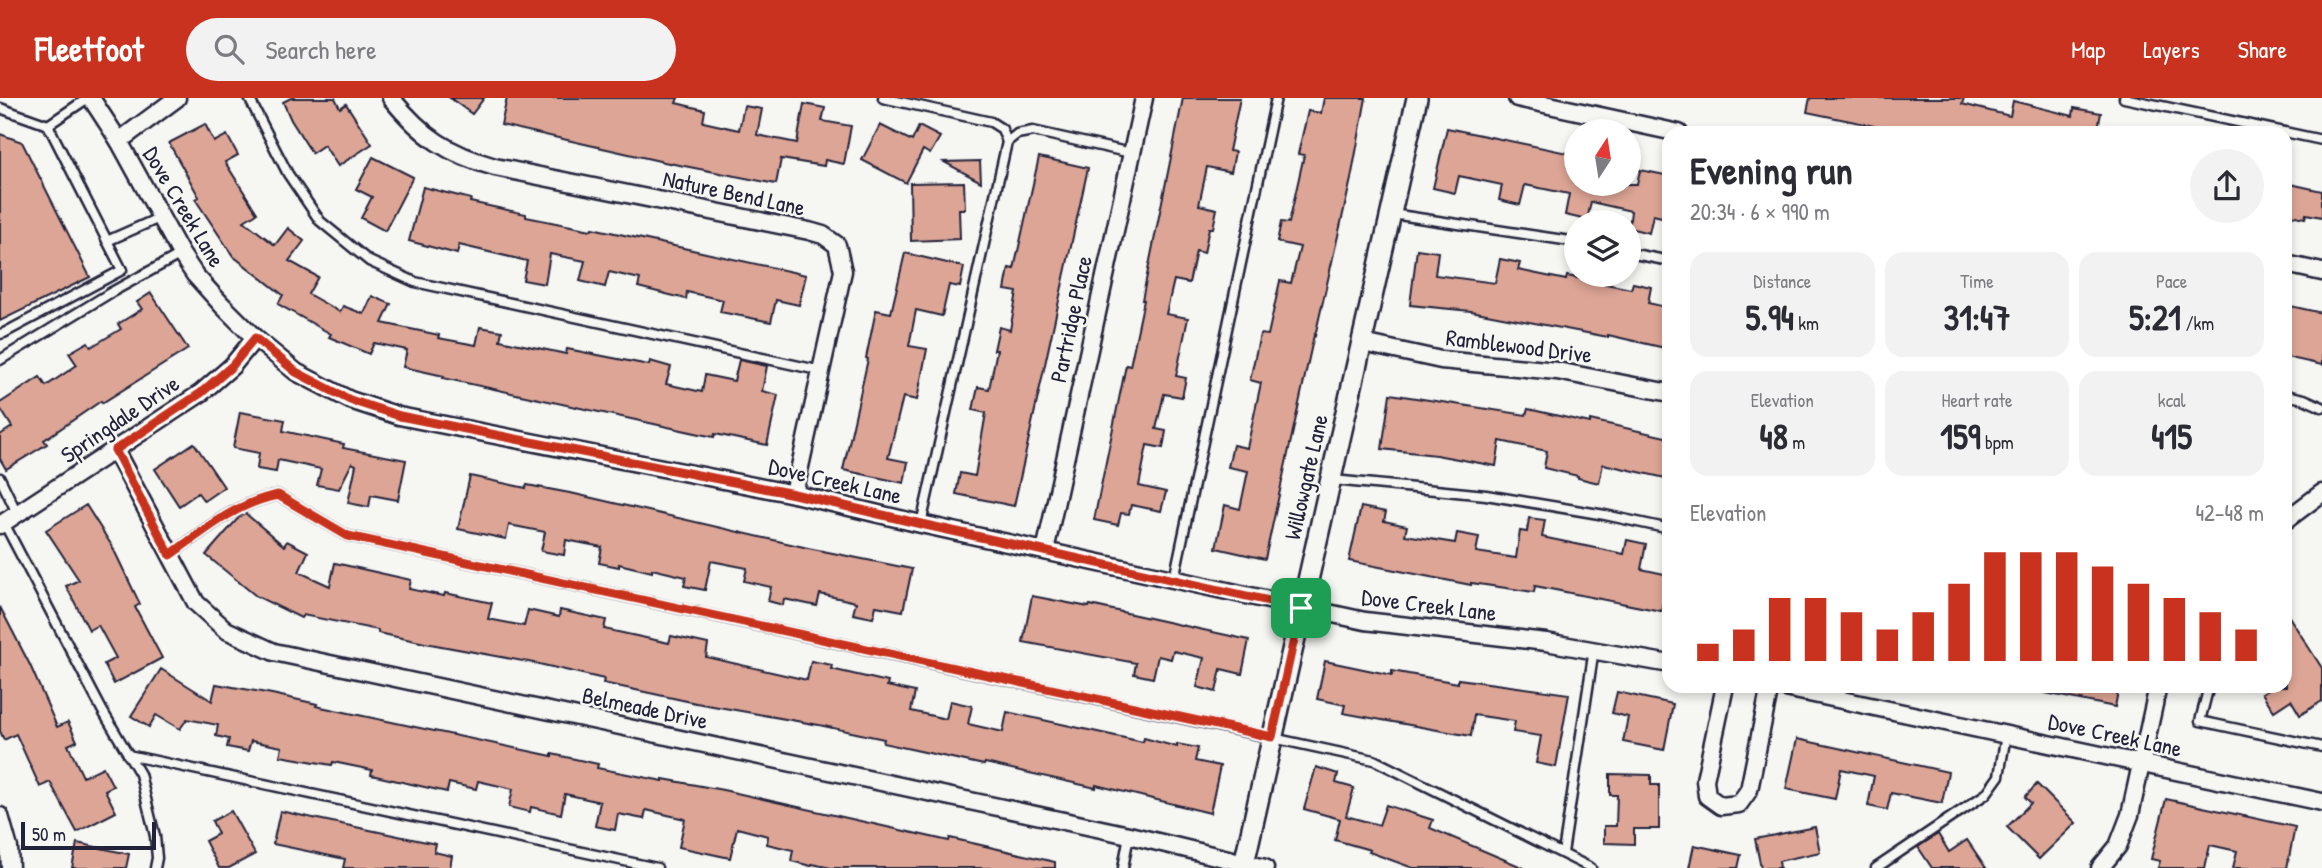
<!DOCTYPE html>
<meta charset="utf-8">
<style>
:root{--surface:#fff;--page:#f2f2f3;--text:#2b2b33;--muted:#7c7c81;--accent:#c8321e}
body{margin:0;font-family:"Patrick Hand",sans-serif;background:var(--page);color:var(--text);height:100vh;display:flex;flex-direction:column;font-size:26px;white-space:nowrap}
*{box-sizing:border-box;margin:0}
p{font-size:23px;color:var(--muted)}
.icon{flex:none;width:38px;height:38px;fill:none;stroke:currentColor;stroke-width:2;stroke-linecap:round;stroke-linejoin:round}
.map{position:relative;flex:1;overflow:hidden}
.side{position:absolute;left:1662px;top:28px;width:630px;height:567px;display:flex;flex-direction:column;background:var(--surface);border-radius:21px;box-shadow:0 4px 10px #0003}
.side>*{flex:none}
.needle{width:46px;rotate:12deg}
.fabs{position:absolute;left:1564px;top:21px;display:grid;gap:14px}
.fabs a{display:grid;place-items:center;width:77px;height:77px;border-radius:50%;background:var(--surface);box-shadow:0 4px 10px #0003;font-size:35px}
.scale{position:absolute;left:21px;bottom:18px;width:135px;box-sizing:border-box;padding-left:7px;border:4px solid #22223b;border-top:0;font-size:19px;line-height:24px;white-space:nowrap;color:#22223b;-webkit-text-stroke:5px #f6f6f2;paint-order:stroke}
.pin{position:absolute;display:grid;place-items:center;width:60px;height:60px;color:#fff;margin:-30px;border-radius:14px;box-shadow:0 4px 10px #0006}
.round{display:grid;place-items:center;flex:none;width:74px;height:74px;border-radius:37px;background:var(--page)}
.head{display:flex;align-items:center;justify-content:space-between;height:119px;padding:0 28px}
h1{font-size:38px;font-weight:700;line-height:52px}
.figures{display:grid;grid-template-columns:repeat(3,1fr);gap:10px;height:119px;padding:7px 28px}
.figures div{display:grid;align-content:center;border-radius:18px;background:var(--page);text-align:center}
.figures b{font-size:35px;font-weight:700}
.figures small{font-size:19px;font-weight:400}
.figures p{font-size:19px}
.chart{height:196px;padding:14px 28px}
.chart p{display:flex;justify-content:space-between}
.chart svg{width:100%;height:126px;margin-top:7px;stroke:var(--accent);stroke-width:6}
header{display:flex;align-items:center;gap:42px;box-sizing:border-box;height:98px;padding:0 35px;background:var(--accent);color:#fff}
header strong{font-size:33px}
nav{display:flex;gap:38px;margin-inline-start:auto;font-size:24px}
.search{width:490px;height:63px;background:var(--page);display:flex;align-items:center;gap:18px;box-sizing:border-box;padding:0 24px;border-radius:38px;color:var(--muted);font-size:26px}
.map>svg:first-child{display:block}
</style>
<header>
<strong>Fleetfoot</strong>
<div class="search"><svg class="icon" aria-label="search" viewBox="0 0 24 24"><circle cx="10" cy="10" r="6"/><path d="M15 15l6 6"/></svg>Search here</div>
<nav><a>Map</a><a>Layers</a><a>Share</a></nav>
</header>
<div class="map">
<svg width="2322" height="770" viewBox="0 0 2322 770">
<rect width="100%" height="100%" fill="#f6f6f2"/>
<filter id="ink" filterUnits="userSpaceOnUse"><feTurbulence type="fractalNoise" baseFrequency=".0143" numOctaves="2"/><feDisplacementMap in="SourceGraphic" scale="14" xChannelSelector="R" yChannelSelector="G"/><feConvolveMatrix kernelMatrix="1 2 1 2 8 2 1 2 1" color-interpolation-filters="sRGB"/></filter>
<g filter="url(#ink)">
<g fill="#dda595" stroke="#22223b" stroke-width="2">
<polygon points="291,0 335,0 340,10 346,6 372,46 338,68 324,47 312,55 291,22 283,4"/>
<polygon points="450,0 484,0 472,16"/>
<polygon points="507,0 678,0 676,5 705,12 703,24 739,32 744,8 762,11 757,37 797,45 804,6 825,10 822,23 851,28 844,66 825,62 824,68 781,61 776,86 664,64 501,27"/>
<polygon points="1183,0 1240,0 1229,53 1235,54 1231,74 1207,69 1199,107 1217,111 1213,130 1209,130 1204,155 1196,153 1189,185 1174,182 1166,216 1188,220 1176,278 1186,280 1182,299 1164,296 1156,331 1166,333 1163,350 1147,347 1139,388 1166,394 1161,413 1131,407 1129,416 1121,415 1118,427 1094,422 1126,267 1130,268 1144,202 1142,202"/>
<polygon points="1324,0 1366,0 1351,81 1315,238 1314,237 1265,461 1216,450 1225,407 1240,411 1248,373 1228,369 1233,347 1247,350 1261,285 1250,282 1260,236 1268,237 1280,183 1291,185 1300,149 1277,144 1281,124 1289,125 1304,57 1298,56 1308,13 1321,15"/>
<polygon points="1810,0 1964,0 1962,6 2010,18 2013,3 2073,18 2074,10 2101,15 2097,35 1908,35 1807,14"/>
<polygon points="205,26 214,44 227,37 238,57 225,64 257,115 244,123 275,147 288,130 304,143 289,163 318,179 308,196 340,214 343,208 364,216 372,198 391,206 382,225 439,237 438,240 476,247 480,229 502,233 500,242 566,256 567,251 649,267 650,263 671,269 666,286 702,294 705,277 734,283 739,262 767,268 762,293 778,297 767,347 715,336 714,339 443,280 444,278 403,269 407,252 374,245 369,256 329,239 331,236 278,206 283,197 233,158 195,101 199,99 169,45"/>
<polygon points="880,27 912,43 919,28 940,39 930,56 923,52 906,85 862,62"/>
<polygon points="1447,30 1577,57 1577,86 1637,86 1640,72 1670,78 1670,121 1653,117 1649,135 1629,130 1631,113 1591,104 1587,122 1565,117 1569,96 1525,87 1520,107 1499,102 1502,87 1459,78 1455,95 1433,90"/>
<polygon points="0,36 22,44 90,179 0,223"/>
<polygon points="373,59 413,79 385,133 361,120 372,99 356,91"/>
<polygon points="1039,59 1088,70 1014,408 956,396 960,375 975,378 986,315 973,312 978,289 989,291 997,252 994,252 999,229 1010,232 1017,194 1005,192 1009,170 1014,171"/>
<polygon points="980,63 981,84 944,64"/>
<polygon points="964,84 965,111 959,111 960,141 911,143 910,85"/>
<polygon points="2286,85 2322,93 2322,119 2306,116 2305,120 2286,116"/>
<polygon points="423,89 471,101 470,104 526,116 526,119 591,132 592,130 806,177 799,207 776,202 771,224 741,218 720,214 723,202 687,194 686,201 638,189 640,181 609,174 605,189 580,183 585,163 550,156 545,186 523,182 527,163 459,147 457,156 409,143"/>
<polygon points="1417,151 1438,154 1435,177 1495,185 1500,161 1520,165 1518,172 1566,182 1567,178 1631,191 1633,185 1651,189 1648,205 1670,210 1670,229 1665,250 1608,237 1608,239 1471,213 1410,207"/>
<polygon points="905,155 964,169 960,189 949,187 942,218 916,212 909,248 927,251 917,302 903,299 888,360 908,364 904,385 843,372 868,261 866,260 876,212 891,215"/>
<polygon points="151,195 188,251 102,305 101,303 44,342 47,346 6,371 0,361 0,337 12,329 0,310 0,305 40,279 46,288 77,267 69,255 88,244 91,249 121,231 118,226 142,211 137,204"/>
<polygon points="2286,207 2322,215 2322,267 2286,259"/>
<polygon points="1390,296 1526,317 1528,311 1590,325 1590,322 1670,340 1670,381 1603,366 1599,385 1578,380 1578,378 1544,370 1547,353 1500,343 1496,368 1436,357 1382,351"/>
<polygon points="240,314 285,322 283,333 344,346 343,350 406,362 398,402 371,397 369,409 348,405 356,367 352,365 339,391 317,387 321,371 278,362 276,374 257,371 259,355 233,350"/>
<polygon points="194,345 224,389 204,403 198,395 179,408 155,371"/>
<polygon points="470,378 526,390 527,387 575,396 808,450 912,471 903,513 876,508 873,520 853,516 856,504 820,496 817,508 784,501 783,507 768,503 771,489 744,483 747,470 711,463 705,492 684,488 686,479 652,471 652,474 619,466 619,469 599,465 602,449 566,442 564,457 541,453 545,434 509,427 506,441 458,431"/>
<polygon points="86,407 112,448 140,506 135,509 162,560 114,586 104,566 116,560 98,527 89,532 66,488 79,482 46,432"/>
<polygon points="1361,409 1386,414 1384,423 1407,428 1405,437 1455,445 1457,435 1479,439 1476,454 1516,460 1520,433 1527,434 1529,420 1545,422 1542,439 1624,456 1627,442 1646,446 1641,471 1669,477 1661,513 1535,488 1534,494 1471,485 1471,487 1349,463"/>
<polygon points="245,415 284,448 287,443 308,454 299,474 330,488 335,465 411,482 409,491 444,498 445,495 492,505 488,521 524,528 528,512 559,519 560,512 606,522 604,531 669,545 671,538 708,546 706,559 807,582 811,563 832,567 831,571 888,584 887,588 915,594 911,613 946,621 950,603 972,608 968,626 1003,634 1007,614 1143,644 1144,640 1177,649 1177,646 1198,650 1195,663 1220,668 1210,715 1096,687 1096,690 985,665 984,667 883,645 884,641 819,627 696,605 603,585 604,581 539,566 425,545 378,535 378,532 303,517 301,520 256,498 206,457 240,418"/>
<polygon points="1032,498 1089,509 1090,507 1249,542 1242,576 1221,571 1216,594 1197,589 1204,560 1173,553 1171,561 1158,558 1153,580 1134,576 1136,565 1023,544"/>
<polygon points="0,509 30,567 57,629 68,624 77,643 68,647 83,679 103,669 113,688 105,692 116,714 77,734 50,684 40,689 16,636 4,642 0,633"/>
<polygon points="2286,514 2322,570 2322,603 2300,617 2291,602 2274,613 2262,595 2274,588 2286,588"/>
<polygon points="1325,563 1392,577 1392,573 1458,585 1458,581 1569,596 1556,669 1536,665 1541,638 1513,634 1515,623 1474,617 1471,638 1343,615 1345,607 1317,601"/>
<polygon points="161,571 212,603 216,586 272,596 317,606 316,608 552,658 552,656 598,666 597,670 663,683 663,681 723,692 949,743 950,740 1055,764 1055,770 831,770 812,766 811,768 791,763 793,752 767,746 768,738 737,730 730,760 679,749 685,721 646,712 644,721 618,716 615,732 595,728 600,704 565,696 561,716 531,709 530,714 509,709 513,691 478,683 476,691 449,685 447,694 371,677 372,672 333,664 332,667 280,658 282,649 251,643 248,653 227,649 229,641 216,638 218,627 187,621 180,631 156,617 149,629 131,618"/>
<polygon points="2045,588 2119,588 2115,609 2045,595"/>
<polygon points="1617,594 1673,606 1664,652 1623,644 1628,619 1612,615"/>
<polygon points="1797,641 1948,674 1942,705 1891,695 1887,712 1868,708 1874,678 1841,671 1835,701 1786,691"/>
<polygon points="1316,669 1338,676 1336,685 1354,690 1346,718 1379,727 1386,707 1433,722 1430,730 1524,770 1413,770 1369,754 1370,752 1335,742 1340,721 1304,711"/>
<polygon points="1610,676 1651,677 1651,687 1659,687 1659,731 1634,731 1634,746 1604,745 1604,728 1616,728 1617,697 1610,697"/>
<polygon points="2037,686 2076,725 2039,761 2007,729 2031,705 2025,699"/>
<polygon points="2166,701 2295,729 2287,770 2233,770 2237,753 2210,747 2205,770 2158,770 2160,763 2151,761"/>
<polygon points="231,713 255,756 229,770 219,770 205,743 218,736 212,723"/>
<polygon points="280,713 436,746 434,754 452,758 450,770 343,770 345,761 273,746"/>
<polygon points="1815,729 1820,754 1779,763 1780,770 1761,770 1755,741"/>
<polygon points="1938,736 1949,754 1967,742 1986,770 1932,770 1918,749"/>
<polygon points="77,745 129,756 126,770 72,770"/>
<polygon points="1694,747 1741,757 1738,770 1689,770"/>
</g>
<g fill="none" stroke-linecap="round" stroke-linejoin="round">
<defs>
<g id="service">
<polyline points="249,0 288,76 320,123 369,163 415,184 822,273"/>
<polyline points="883,0 991,24 1002,31 1007,44 921,426"/>
<polyline points="2124,0 2322,42"/>
<polyline points="0,10 48,27 122,172 4,235 0,236"/>
<polyline points="48,27 88,0"/>
<polyline points="1007,44 1017,36 1033,33 1131,55"/>
<polyline points="1392,116 1577,144"/>
<polyline points="107,143 159,120"/>
<polyline points="1629,155 1670,163"/>
<polyline points="0,262 110,195 181,156"/>
<polyline points="2286,297 2304,301 2322,309"/>
<polyline points="0,380 18,417"/>
<polyline points="1333,382 1486,397 1605,417 1670,431"/>
<polyline points="4,425 102,612 140,676 155,738 157,760 155,770"/>
<path d="M170,457C205,432 236,405 278,397L348,438L1374,662L1591,770"/>
<polyline points="1174,481 1276,0"/>
<polyline points="2209,588 2200,623 2322,649"/>
<polyline points="128,657 657,770"/>
<polyline points="1563,755 1594,551"/>
<polyline points="1123,770 1129,737"/>
<polyline points="1876,770 1986,696 1999,678 2006,637"/>
</g>
<g id="minor">
<polyline points="91,0 119,43 181,156 195,177 222,207 255,240 296,274 350,302 399,318 794,396 921,426 1365,523 1546,544 1670,566"/>
<path d="M391,0C423,39 448,56 495,69L809,133L823,137L837,147L843,173L794,396"/>
<polyline points="1517,0 1679,35"/>
<polyline points="119,43 177,0"/>
<polyline points="2286,166 2322,174"/>
<polyline points="1363,245 1441,262 1557,273 1670,295"/>
<polyline points="115,352 196,505 226,532 274,554 1129,737 1265,770"/>
<polyline points="2286,422 2322,395"/>
<polyline points="0,427 201,295 232,268 255,240"/>
<polyline points="1045,453 1144,0"/>
<polyline points="1725,588 1705,682 1707,698 1721,708 1739,706 1749,692 1770,588"/>
<polyline points="1776,588 2322,704"/>
<polyline points="0,718 9,750 10,770"/>
<polyline points="2100,770 2118,748 2130,717 2158,588"/>
</g>
<polyline id="tertiary" points="1243,770 1417,0"/>
</defs>
<use href="#service" stroke="#22223b" stroke-width="13"/>
<use href="#minor" stroke="#22223b" stroke-width="21"/>
<use href="#tertiary" stroke="#22223b" stroke-width="24"/>
<use href="#service" stroke="#f6f6f2" stroke-width="8"/>
<use href="#minor" stroke="#f6f6f2" stroke-width="16"/>
<use href="#tertiary" stroke="#f6f6f2" stroke-width="19"/>
</g>
</g>
<g fill="none" stroke-linecap="round" stroke-linejoin="round" filter="url(#ink)">
<defs>
<path id="route" d="M255,240L296,274L350,302L400,318L794,396L921,426L1301,510L1272,639L348,438L278,397C236,405 205,432 170,457L115,352L201,295L232,268Z"/>
</defs>
<use href="#route" stroke="#fff" stroke-width="14"/>
<use href="#route" stroke="#c8321e" stroke-width="9"/>
</g>
<g text-anchor="middle" stroke-width="5" stroke-linejoin="round" paint-order="stroke">
<g font-size="23" fill="#22223b" stroke="#f6f6f2">
<text transform="translate(734 95) rotate(12)" y="8">Nature Bend Lane</text>
<text transform="translate(184 109) rotate(59)" y="8">Dove Creek Lane</text>
<text transform="translate(1071 221) rotate(-78)" y="8">Partridge Place</text>
<text transform="translate(1519 248) rotate(7)" y="8">Ramblewood Drive</text>
<text transform="translate(120 321) rotate(-34)" y="8">Springdale Drive</text>
<text transform="translate(1306 379) rotate(-77)" y="8">Willowgate Lane</text>
<text transform="translate(835 383) rotate(13)" y="8">Dove Creek Lane</text>
<text transform="translate(1429 507) rotate(7)" y="8">Dove Creek Lane</text>
<text transform="translate(645 610) rotate(12)" y="8">Belmeade Drive</text>
<text transform="translate(2115 637) rotate(12)" y="8">Dove Creek Lane</text>
</g>
</g>
</svg>
<div class="fabs">
<a><svg class="needle" viewBox="-14 -14 28 28"><path d="M0-13l5 13h-10z" fill="#e53935"/><path d="M0 13l5-13h-10z" fill="#7c7c81"/></svg></a>
<a><svg class="icon" aria-label="layers" viewBox="0 0 24 24"><path d="M12 4l9 5-9 5-9-5zM3 14l9 5 9-5"/></svg></a>
</div>
<div class="scale">50 m</div>
<div class="pin" style="left:1301px;top:510px;background:#1e9e55"><svg class="icon" aria-label="arrive" viewBox="0 0 24 24"><path d="M6 21V4h12l-3 4 3 4H6"/></svg></div>
<section class="side">
<div class="head"><div><h1>Evening run</h1><p>20:34 · 6 × 990 m</p></div><a class="round"><svg class="icon" aria-label="share" viewBox="0 0 24 24"><path d="M12 15V3M7 8l5-5 5 5M5 13v7h14v-7"/></svg></a></div>
<div class="figures">
<div><p>Distance</p><b>5.94<small> km</small></b></div>
<div><p>Time</p><b>31:47</b></div>
<div><p>Pace</p><b>5:21<small> /km</small></b></div>
</div>
<div class="figures">
<div><p>Elevation</p><b>48<small> m</small></b></div>
<div><p>Heart rate</p><b>159<small> bpm</small></b></div>
<div><p>kcal</p><b>415</b></div>
</div>
<div class="chart"><p><span>Elevation</span>42–48 m</p>
<svg viewBox="0 0 160 44" preserveAspectRatio="none"><path d="M5 44V38M15 44V33M25 44V22M35 44V22M45 44V27M55 44V33M65 44V27M75 44V17M85 44V6M95 44V6M105 44V6M115 44V11M125 44V17M135 44V22M145 44V27M155 44V33"/></svg>
</div>
</section>
</div>
